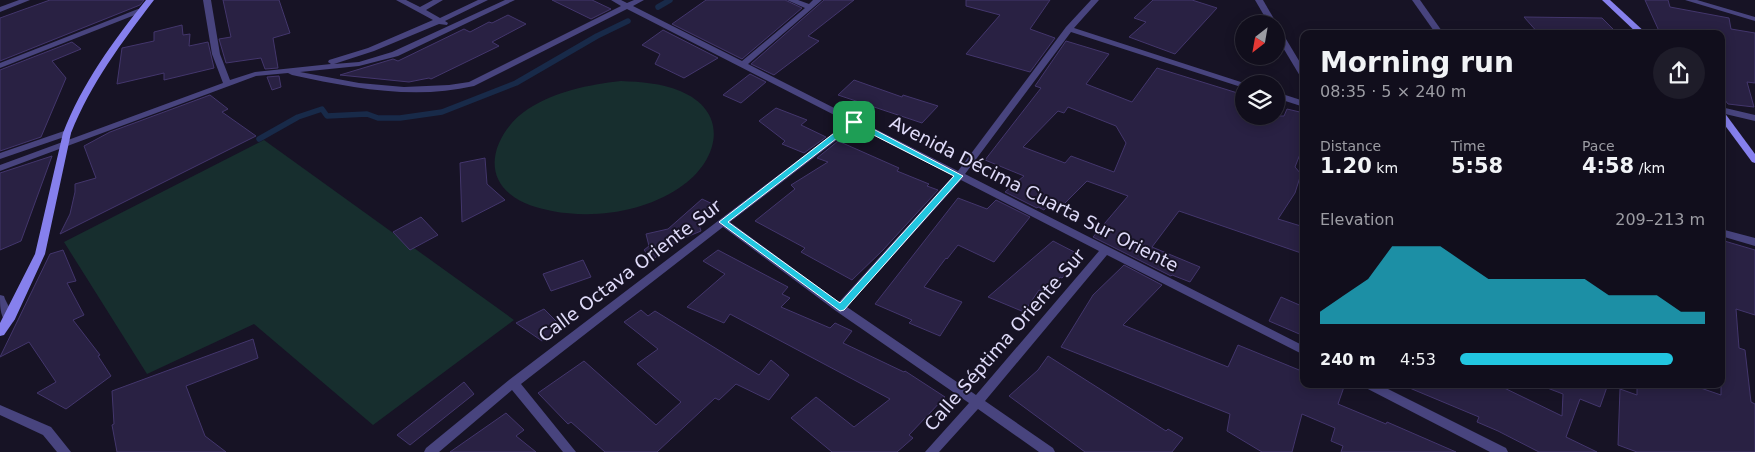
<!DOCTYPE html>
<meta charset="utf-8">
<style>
:root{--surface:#110e1c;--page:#1e1c29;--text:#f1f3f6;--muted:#9c9ca3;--line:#302e3b;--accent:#22c6e0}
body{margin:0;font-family:"DejaVu Sans",sans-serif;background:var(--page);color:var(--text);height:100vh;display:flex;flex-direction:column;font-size:19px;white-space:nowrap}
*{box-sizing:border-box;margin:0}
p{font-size:16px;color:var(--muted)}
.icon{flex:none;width:28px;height:28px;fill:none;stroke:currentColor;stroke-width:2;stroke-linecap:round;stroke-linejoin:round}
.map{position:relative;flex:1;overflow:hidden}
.drawer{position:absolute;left:1300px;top:30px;width:425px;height:358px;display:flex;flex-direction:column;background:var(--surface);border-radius:10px;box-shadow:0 2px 12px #0003,0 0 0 1px var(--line)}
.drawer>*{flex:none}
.needle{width:32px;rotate:211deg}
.tools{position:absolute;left:1235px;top:15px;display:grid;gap:10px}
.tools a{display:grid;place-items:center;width:50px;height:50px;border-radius:50%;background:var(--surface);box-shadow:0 2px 12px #0003,0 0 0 1px var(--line);font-size:25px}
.pin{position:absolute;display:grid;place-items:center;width:42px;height:42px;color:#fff;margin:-21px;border-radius:10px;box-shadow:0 2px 8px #0006}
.round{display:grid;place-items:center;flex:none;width:52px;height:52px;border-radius:26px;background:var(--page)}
.overview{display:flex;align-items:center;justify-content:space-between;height:85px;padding:0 20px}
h1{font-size:28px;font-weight:600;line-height:38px}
.figures{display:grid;grid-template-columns:repeat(3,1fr);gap:8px;height:85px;padding:5px 20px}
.figures div{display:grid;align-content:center}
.figures b{font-size:21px;font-weight:600}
.figures small{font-size:14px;font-weight:400}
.figures p{font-size:14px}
.chart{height:140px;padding:10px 20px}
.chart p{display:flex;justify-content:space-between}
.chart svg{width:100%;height:90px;margin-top:5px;fill:var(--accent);opacity:.7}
ul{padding:0 20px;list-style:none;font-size:16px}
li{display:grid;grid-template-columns:80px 60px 1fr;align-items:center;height:38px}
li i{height:12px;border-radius:6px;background:var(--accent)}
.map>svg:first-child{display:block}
</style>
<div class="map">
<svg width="1755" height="452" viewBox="0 0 1755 452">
<rect width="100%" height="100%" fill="#171325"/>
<g fill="#172e2e">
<path d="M621,81C641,82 661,83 680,91C731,112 719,162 679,188C643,212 594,219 552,211C538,208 522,204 510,194C479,169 500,127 528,109C557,91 587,85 621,81Z"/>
<polygon points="264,140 514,320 373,425 254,324 147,374 64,242"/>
</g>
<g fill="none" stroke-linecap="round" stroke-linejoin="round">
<g stroke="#182a49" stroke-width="5.5">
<polyline points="658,7 670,0"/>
<polyline points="259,139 298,117 322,109 327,116 367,114 378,118 400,118 442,112 516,83 597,36 628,21"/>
</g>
</g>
<g fill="#292143" stroke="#43366c" fill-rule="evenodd">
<polygon points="50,0 144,0 140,5 0,61 0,18"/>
<polygon points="223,0 279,0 290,33 273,38 278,68 265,69 261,58 226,63 219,39 231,37"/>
<polygon points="552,0 592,0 611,9 591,19"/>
<polygon points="706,0 785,0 802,8 742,59 672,24"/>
<polygon points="824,0 854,0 808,36 819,41 774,75 751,64"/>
<polygon points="966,0 1050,0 1030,29 1055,38 1030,72 966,54 1000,15 966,6"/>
<polygon points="1153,0 1192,0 1217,8 1175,54 1129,37 1146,22 1134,18"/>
<polygon points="1645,0 1668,0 1670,7 1729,18 1731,29 1755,33 1755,83 1747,82 1754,107 1728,104 1721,95 1721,34 1680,34 1659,31"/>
<polygon points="508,15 526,24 492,42 499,46 431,79 429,78 409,82 340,75 393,59 398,61 464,29 470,32 489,22 492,23"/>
<polygon points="1524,17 1602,18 1618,34 1539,34"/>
<polygon points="182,25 183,35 190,34 189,46 208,42 214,68 164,80 164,73 117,84 122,48 154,41 154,32"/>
<polygon points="663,30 718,58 684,78 655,64 660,54 642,45"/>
<path d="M1066,41L1109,54L1086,84L1132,102L1157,68L1244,95V116H1284L1287,109L1304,113V144L1295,167L1301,174L1295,193L1278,219L1304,227V254L1179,211L1152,247L1200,267L1190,282L1172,275L1171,276L1093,237L1128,196L1087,181L1063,205L1054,200L1044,210L1038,207L1037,208L1005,192L1024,176L985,160L1041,88L1035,86ZM1068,107L1116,126L1126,143L1114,172L1071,156L1065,163L1023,147L1058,111L1064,113Z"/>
<polygon points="72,42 81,49 52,61 66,78 41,137 0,151 0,70"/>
<polygon points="750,74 766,82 741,103 723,95"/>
<polygon points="279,76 281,87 272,90 267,77"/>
<polygon points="854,80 902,97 903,95 938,106 922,123 838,95"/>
<polygon points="210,95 228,109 222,112 256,136 60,234 70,214 75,192 75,184 96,178 84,146 110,132"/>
<polygon points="776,108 807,120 801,125 826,137 804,153 782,144 785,141 759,121"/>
<polygon points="838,141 899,168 897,171 929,184 927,186 938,190 883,250 852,280 801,252 805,248 755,221 795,189 791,185 828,162 817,158"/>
<polygon points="52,156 21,241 0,250 0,173"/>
<polygon points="485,158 487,184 505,200 462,222 460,163"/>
<polygon points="958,198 987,209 996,200 1030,217 994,262 958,245 947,259 946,258 924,287 962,302 940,336 909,323 912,320 875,304"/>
<polygon points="702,199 719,207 699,225 701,231 677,241 652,260 644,250 649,246 646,234 668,229"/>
<polygon points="421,217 438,235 410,250 393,232"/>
<polygon points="1721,240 1755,250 1755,315 1736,309 1739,348 1745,350 1751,402 1755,404 1755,452 1637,452 1618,445 1620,389 1637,395 1637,384 1689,384 1721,395"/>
<polygon points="1053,241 1082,256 1062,278 1060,277 1048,294 1039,290 1024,312 988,297"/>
<polygon points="63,250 76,281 67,283 84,315 73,320 100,355 98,356 111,376 66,409 37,393 56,382 29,342 0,357 50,254"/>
<polygon points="718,250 788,287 782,294 790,298 781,307 830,328 835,323 852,331 843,343 904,372 905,371 945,397 909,435 913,438 897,452 832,452 791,418 816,397 854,427 890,399 730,314 724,323 687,307 725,274 703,261"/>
<polygon points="583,260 591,277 551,291 543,274"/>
<polygon points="1124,265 1162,285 1123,325 1228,367 1238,345 1304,372 1304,384 1345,384 1338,404 1386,424 1387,422 1456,452 1341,452 1343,446 1331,441 1335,428 1302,414 1292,452 1262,452 1227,431 1230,414 1061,347 1093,295"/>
<polygon points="1281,297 1304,307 1304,336 1269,321"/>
<polygon points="544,309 562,327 542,341 516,323"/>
<polygon points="641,310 648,316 655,311 759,375 771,360 789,375 769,400 736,384 719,400 715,398 657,452 605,452 571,422 568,424 538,393 584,361 656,425 681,402 637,364 658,349 624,322"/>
<polygon points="253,339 258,358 186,386 205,436 226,452 117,452 112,425 114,424 112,391"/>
<polygon points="1048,356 1166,431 1168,429 1183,438 1172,452 1085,452 1009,396 1038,370"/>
<polygon points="464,382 474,394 410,445 397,435"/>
<polygon points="1400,384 1496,384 1562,416 1563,394 1542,386 1542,384 1608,384 1600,407 1580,399 1566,437 1597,452 1539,452 1498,431 1477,422 1479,417"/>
<polygon points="506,413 524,430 516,436 536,452 450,452"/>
</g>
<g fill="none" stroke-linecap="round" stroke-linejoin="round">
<g fill="#48447e" fill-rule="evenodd">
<polygon points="19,0 30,0 0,12 0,7"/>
<path d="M203,0H211L220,54L230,80L255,72L331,64L328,62L329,60L368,48L433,20L396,0H406L420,7L433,0H443L426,10L440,18L478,0H488L445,21L448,23L447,25L439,24L374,51L334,64L359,62L392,52L505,0H515L398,56L359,66L300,72L359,83L404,87L449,85L469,82L621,6L611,0H621L627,3L634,0H644L633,6L742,61L805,8L787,0H798L809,4L813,0H822L748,64L958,171L1066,27L1091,0H1099L1074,28L1247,84H1244V87H1241L1071,32L965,174L1304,346V355L1107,255L985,401L1053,448L1055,452H1039L978,409L939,452H925L969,403L836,311L723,227L521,384L576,452H563L512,390L439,452H424L426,448L509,380L848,122L627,9L474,86C414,100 352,88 292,75L288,73L256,76L0,171V165L223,83L212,54ZM855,126L953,176L839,302L730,222ZM961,180L1099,251L976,395L847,307Z"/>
<polygon points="1255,0 1263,0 1277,24 1276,25 1269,24"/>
<polygon points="1412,0 1420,0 1444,34 1436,34"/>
<polygon points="1685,0 1697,0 1755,17 1755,21"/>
<polygon points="138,9 144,9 145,11 0,68 0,63"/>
<polygon points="1276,27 1280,29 1304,69 1304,78 1300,76 1276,36"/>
<polygon points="1276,92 1304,101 1304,107 1276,98"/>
<polygon points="1721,107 1755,115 1755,121 1721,113"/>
<polygon points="67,130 71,133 70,135 0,159 0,153"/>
<polygon points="1721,229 1755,238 1755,246 1721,236"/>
<path d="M0,295L4,296L5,299L15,319L13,322H5C0,313 0,306 0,295Z"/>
<polygon points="1362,384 1378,384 1506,448 1508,452 1490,452 1364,387"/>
<polygon points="0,405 51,427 71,452 57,452 43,435 0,415"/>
</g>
<g fill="#8680ed" fill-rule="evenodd">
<path d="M146,0H154C122,42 91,83 71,133L45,254L15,319L4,335L0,336V323L35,254L63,133C82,84 113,41 146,0Z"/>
<polygon points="1602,0 1610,0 1647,34 1638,34"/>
<polygon points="1721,111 1724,112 1755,154 1755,163 1752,162 1721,120"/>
</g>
</g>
<path fill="#22c6e0" stroke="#fff" fill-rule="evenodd" d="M851,120H856L963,176L844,310L840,311L719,222ZM854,125L954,176L840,303L728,222Z"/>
<g text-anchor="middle" stroke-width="4" stroke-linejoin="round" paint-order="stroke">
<g font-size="18" fill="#e0dcfa" stroke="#171325">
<text transform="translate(1034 194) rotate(27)" y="6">Avenida Décima Cuarta Sur Oriente</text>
<text transform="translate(630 271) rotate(-37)" y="6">Calle Octava Oriente Sur</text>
<text transform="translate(1005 340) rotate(-49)" y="6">Calle Séptima Oriente Sur</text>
</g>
</g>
</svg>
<div class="tools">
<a><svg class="needle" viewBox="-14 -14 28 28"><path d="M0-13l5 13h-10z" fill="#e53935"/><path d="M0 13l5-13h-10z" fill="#9c9ca3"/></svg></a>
<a><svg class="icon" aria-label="layers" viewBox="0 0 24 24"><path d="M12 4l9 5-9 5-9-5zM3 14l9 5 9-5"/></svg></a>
</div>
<div class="pin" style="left:854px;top:122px;background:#1e9e55"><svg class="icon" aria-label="arrive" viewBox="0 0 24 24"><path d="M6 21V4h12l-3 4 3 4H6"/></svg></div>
<section class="drawer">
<div class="overview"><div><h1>Morning run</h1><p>08:35 · 5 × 240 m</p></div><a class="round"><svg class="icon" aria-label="share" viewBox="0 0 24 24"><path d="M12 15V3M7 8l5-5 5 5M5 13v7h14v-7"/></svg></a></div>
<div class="figures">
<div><p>Distance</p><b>1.20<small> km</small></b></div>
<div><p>Time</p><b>5:58</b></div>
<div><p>Pace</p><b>4:58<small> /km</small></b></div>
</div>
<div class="chart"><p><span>Elevation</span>209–213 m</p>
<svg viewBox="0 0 160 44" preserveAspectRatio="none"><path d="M0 44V38L10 30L20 22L30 6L40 6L50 6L60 14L70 22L80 22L90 22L100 22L110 22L120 30L130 30L140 30L150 38L160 38V44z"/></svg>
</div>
<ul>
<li><b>240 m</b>4:53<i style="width:87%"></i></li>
</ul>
</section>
</div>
